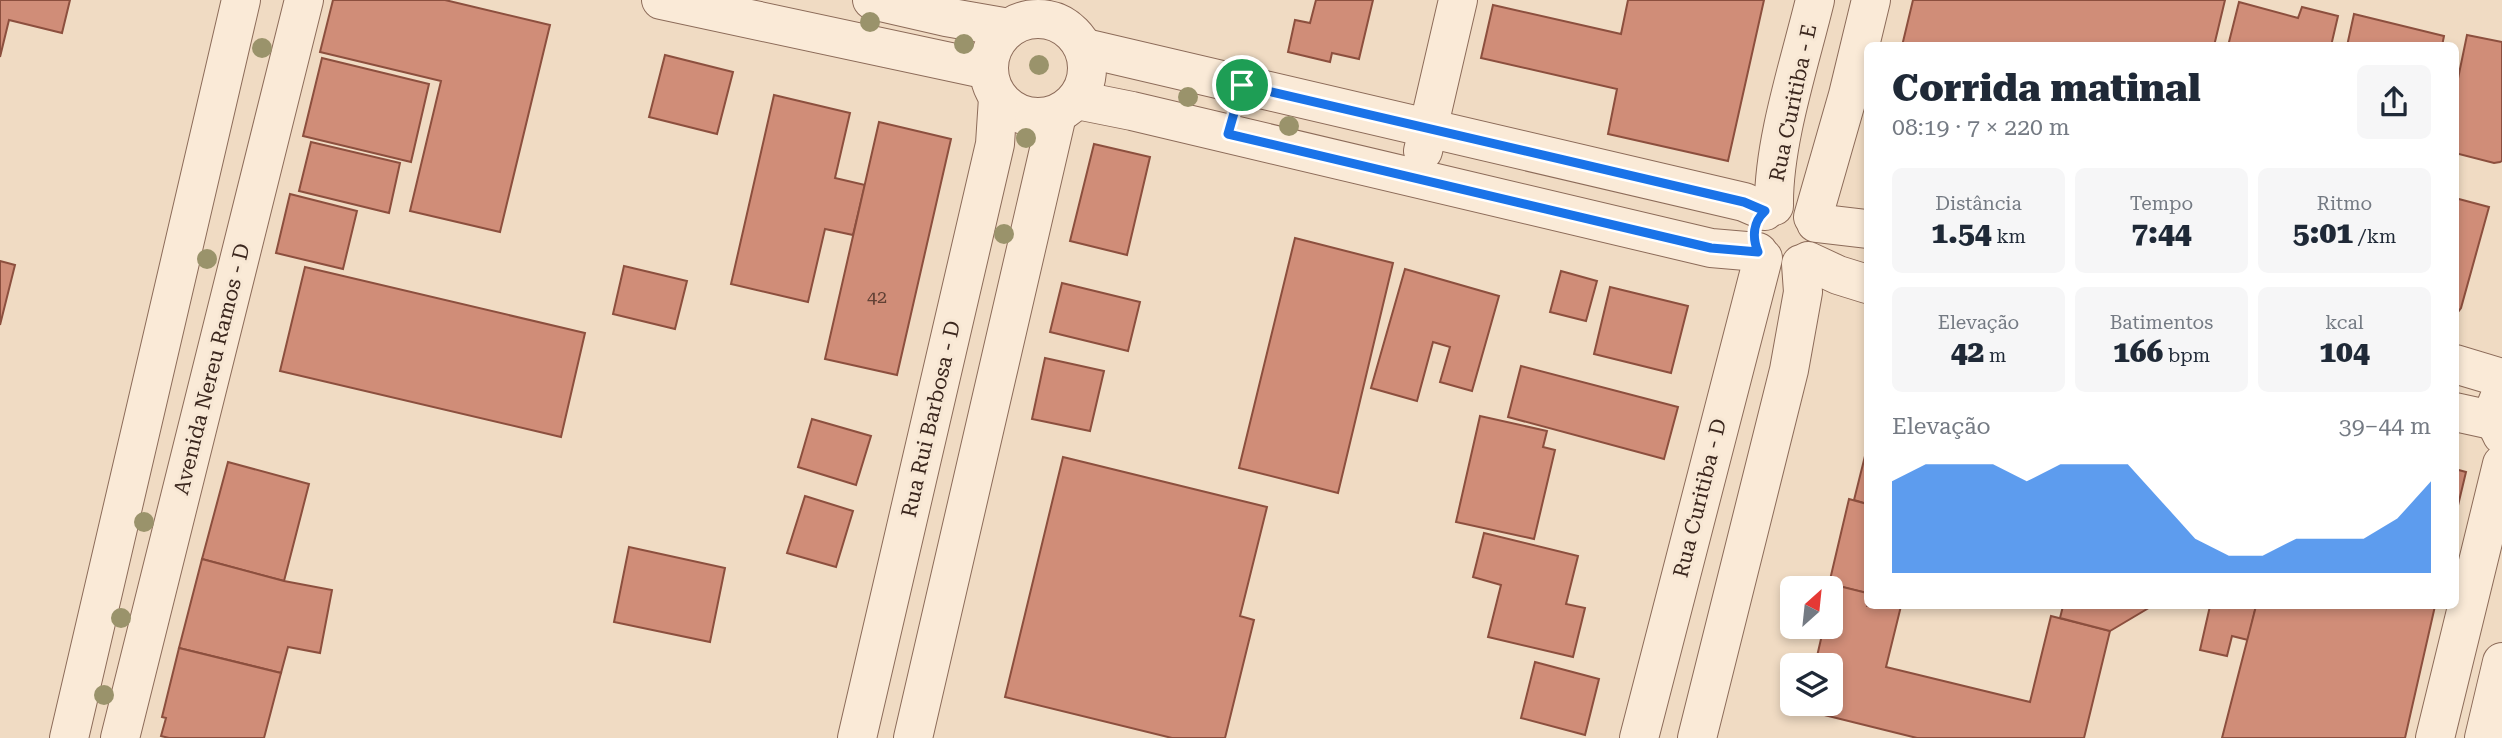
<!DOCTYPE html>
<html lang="pt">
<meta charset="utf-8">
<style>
:root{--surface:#fff;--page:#f6f6f7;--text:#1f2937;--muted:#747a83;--accent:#1a73e8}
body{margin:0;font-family:"Roboto Serif",serif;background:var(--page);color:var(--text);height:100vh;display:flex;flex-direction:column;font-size:26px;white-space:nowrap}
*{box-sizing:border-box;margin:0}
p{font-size:23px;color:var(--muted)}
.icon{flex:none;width:38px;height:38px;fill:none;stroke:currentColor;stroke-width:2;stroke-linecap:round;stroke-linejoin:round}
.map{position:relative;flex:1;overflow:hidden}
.details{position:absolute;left:1864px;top:42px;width:595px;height:567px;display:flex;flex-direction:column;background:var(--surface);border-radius:10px;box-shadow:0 4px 10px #0003}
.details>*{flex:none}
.needle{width:46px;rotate:27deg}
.controls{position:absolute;left:1780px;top:576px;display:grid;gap:14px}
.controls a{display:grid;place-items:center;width:63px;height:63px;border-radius:10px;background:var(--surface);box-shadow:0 4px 10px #0003;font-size:35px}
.pin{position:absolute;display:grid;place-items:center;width:60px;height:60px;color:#fff;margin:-30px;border:4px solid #fff;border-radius:50%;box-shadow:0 2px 7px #0007}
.round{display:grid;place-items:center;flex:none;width:74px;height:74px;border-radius:10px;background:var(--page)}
.summary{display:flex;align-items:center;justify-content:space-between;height:119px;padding:0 28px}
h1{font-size:38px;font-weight:800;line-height:52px}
.metrics{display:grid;grid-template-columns:repeat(3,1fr);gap:10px;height:119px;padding:7px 28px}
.metrics div{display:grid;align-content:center;border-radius:10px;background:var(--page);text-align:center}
.metrics b{font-size:30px;font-weight:800}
.metrics small{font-size:19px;font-weight:400}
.metrics p{font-size:19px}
.chart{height:196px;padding:14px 28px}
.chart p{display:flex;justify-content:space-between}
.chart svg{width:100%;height:126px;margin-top:7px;fill:var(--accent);opacity:.7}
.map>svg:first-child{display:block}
</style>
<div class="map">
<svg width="2502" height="738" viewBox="0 0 2502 738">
<rect width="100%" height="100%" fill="#f0dbc3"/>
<g fill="#d08d78" stroke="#8c4f3e" stroke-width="2">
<polygon points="0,0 70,0 62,33 9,20 0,57"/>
<polygon points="333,0 445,0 550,25 500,232 410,211 441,81 320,52"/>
<polygon points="1316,0 1373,0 1359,59 1332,53 1330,62 1288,52 1295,20 1310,23"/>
<polygon points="1628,0 1764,0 1728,161 1608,134 1617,89 1481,58 1493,5 1621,34"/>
<polygon points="1913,0 2225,0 2214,46 1902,46"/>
<polygon points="2239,2 2298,18 2302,7 2338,16 2331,46 2228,46"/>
<polygon points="2354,14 2444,36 2442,46 2347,46"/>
<polygon points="2467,35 2502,42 2502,161 2500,162 2494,163 2455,153 2455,93"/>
<polygon points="665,55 733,72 717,134 649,117"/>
<polygon points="322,58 429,84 411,162 303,136"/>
<polygon points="774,95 850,113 835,178 865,185 853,235 825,229 808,302 731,284"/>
<polygon points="879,122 951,139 897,375 825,359"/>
<polygon points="311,142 400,163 389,213 299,191"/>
<polygon points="1094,144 1150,157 1127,255 1070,241"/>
<polygon points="290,194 357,211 343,269 276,253"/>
<polygon points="2455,198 2489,207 2461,308 2455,316"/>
<polygon points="1295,238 1393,263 1338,493 1239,468"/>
<polygon points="0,261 15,265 0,325"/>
<polygon points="624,266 687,281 675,329 613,314"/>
<polygon points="305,267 585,333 561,437 280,371"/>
<polygon points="1405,269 1499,296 1472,391 1440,382 1450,347 1433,342 1417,401 1371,388"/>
<polygon points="1561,271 1597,281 1586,321 1550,312"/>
<polygon points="1062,283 1140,302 1128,351 1050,332"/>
<polygon points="1610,287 1688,306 1671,373 1594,354"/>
<polygon points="1045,358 1104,371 1090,431 1032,419"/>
<polygon points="1521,366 1678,407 1664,459 1508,417"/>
<polygon points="1480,416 1547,431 1543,447 1555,450 1534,539 1456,522"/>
<polygon points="812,419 871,436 856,485 798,467"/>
<polygon points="1867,448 1867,504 1854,500"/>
<polygon points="1063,457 1267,507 1240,616 1254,620 1225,738 1172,738 1005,697"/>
<polygon points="228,462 309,484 284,581 202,559"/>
<polygon points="2455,469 2466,472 2455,518"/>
<polygon points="805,496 853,511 836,567 787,553"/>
<polygon points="1849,499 1867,504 1867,593 1829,584"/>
<polygon points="1484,533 1578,556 1566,604 1585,608 1573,657 1488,637 1501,585 1473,577"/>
<polygon points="629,547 725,568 710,642 614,622"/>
<polygon points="202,559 284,581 332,590 320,653 288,647 281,673 179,648"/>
<polygon points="1835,585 1867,593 1867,606 1901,606 1886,667 2030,702 2051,616 2110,631 2084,738 1917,738 1796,708 1797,704 1830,704 1830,665 1815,665 1824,626 1830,626 1830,601"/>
<polygon points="2063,606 2152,606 2110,631 2060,618"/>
<polygon points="2210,606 2256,606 2248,640 2232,636 2227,656 2200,650"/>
<polygon points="2256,606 2435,606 2405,738 2222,738"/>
<polygon points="179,648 281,673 264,738 169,738 161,736 166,718 162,717"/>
<polygon points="1535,662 1599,679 1585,735 1521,718"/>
</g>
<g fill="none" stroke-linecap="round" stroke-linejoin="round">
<defs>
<g id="minor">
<polyline points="661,0 988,70"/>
<polyline points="872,0 946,17 1009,28"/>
<circle cx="1038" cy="68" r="49"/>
<polyline points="1085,48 1744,202 1765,211"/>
<polyline points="1077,100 1132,111 1711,248 1758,252"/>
<polyline points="1423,151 1458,0"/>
<path d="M1774,206C1773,143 1800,62 1815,0"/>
<polyline points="1813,217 1848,95 1871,0"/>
<polyline points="1816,223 1867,229"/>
<polyline points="1808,261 1838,275 1867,284"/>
<polyline points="2455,364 2502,378"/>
<path d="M2502,393C2493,407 2494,421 2502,435"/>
<polyline points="2455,412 2496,421"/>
<polyline points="69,738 241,0"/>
<polyline points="120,738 304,0"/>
<polyline points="857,738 995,144 998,98"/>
<polyline points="913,738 1057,115"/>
<polyline points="1639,738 1763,258"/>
<polyline points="1697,738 1789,370 1803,292 1801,264"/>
<polyline points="2435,738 2502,464"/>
<polyline points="2484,738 2502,662"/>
</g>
</defs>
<use href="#minor" stroke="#8c6b59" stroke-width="40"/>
<use href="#minor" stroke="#faead7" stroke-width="38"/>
</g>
<g fill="#9a936b">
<circle cx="870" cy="22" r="10"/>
<circle cx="964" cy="44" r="10"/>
<circle cx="262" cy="48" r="10"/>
<circle cx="1039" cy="65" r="10"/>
<circle cx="1188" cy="97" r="10"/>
<circle cx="1289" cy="126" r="10"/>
<circle cx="1026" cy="138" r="10"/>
<circle cx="1004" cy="234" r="10"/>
<circle cx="207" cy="259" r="10"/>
<circle cx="144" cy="522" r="10"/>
<circle cx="121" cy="618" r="10"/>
<circle cx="104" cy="695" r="10"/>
</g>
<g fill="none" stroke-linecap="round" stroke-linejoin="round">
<defs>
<path id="route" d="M1242,85L1744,202L1765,211C1753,222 1752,237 1758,252L1711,248L1228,134Z"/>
</defs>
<use href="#route" stroke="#fff" stroke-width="14"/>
<use href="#route" stroke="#1a73e8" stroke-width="9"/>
</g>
<g text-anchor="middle" stroke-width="6" stroke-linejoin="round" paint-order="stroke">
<g font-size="18" fill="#604034">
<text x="877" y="303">42</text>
</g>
<g font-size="21" fill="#3b271e" stroke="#f7e7d4">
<text transform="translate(1793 103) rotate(-78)" y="7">Rua Curitiba - E</text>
<text transform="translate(212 369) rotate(-76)" y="7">Avenida Nereu Ramos - D</text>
<text transform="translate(931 419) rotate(-77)" y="7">Rua Rui Barbosa - D</text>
<text transform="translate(1700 498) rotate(-76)" y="7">Rua Curitiba - D</text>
</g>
</g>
</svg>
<div class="controls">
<a><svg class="needle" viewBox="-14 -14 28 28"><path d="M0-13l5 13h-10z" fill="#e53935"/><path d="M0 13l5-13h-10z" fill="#747a83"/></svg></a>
<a><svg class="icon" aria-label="layers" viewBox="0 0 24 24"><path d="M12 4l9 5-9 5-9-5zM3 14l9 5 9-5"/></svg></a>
</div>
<div class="pin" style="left:1242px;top:85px;background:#1e9e55"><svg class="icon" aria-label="arrive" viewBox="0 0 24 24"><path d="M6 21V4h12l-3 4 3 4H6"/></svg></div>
<section class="details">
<div class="summary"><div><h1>Corrida matinal</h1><p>08:19 · 7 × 220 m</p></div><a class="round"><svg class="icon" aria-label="share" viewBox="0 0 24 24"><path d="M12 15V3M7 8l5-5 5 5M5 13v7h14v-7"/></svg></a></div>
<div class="metrics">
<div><p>Distância</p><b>1.54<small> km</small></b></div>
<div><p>Tempo</p><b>7:44</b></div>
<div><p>Ritmo</p><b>5:01<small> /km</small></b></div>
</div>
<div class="metrics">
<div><p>Elevação</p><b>42<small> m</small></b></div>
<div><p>Batimentos</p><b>166<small> bpm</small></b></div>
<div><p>kcal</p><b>104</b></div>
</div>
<div class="chart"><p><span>Elevação</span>39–44 m</p>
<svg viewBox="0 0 160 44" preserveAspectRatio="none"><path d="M0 44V12L10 6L20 6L30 6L40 12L50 6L60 6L70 6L80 19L90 32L100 38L110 38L120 32L130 32L140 32L150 25L160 12V44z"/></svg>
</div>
</section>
</div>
